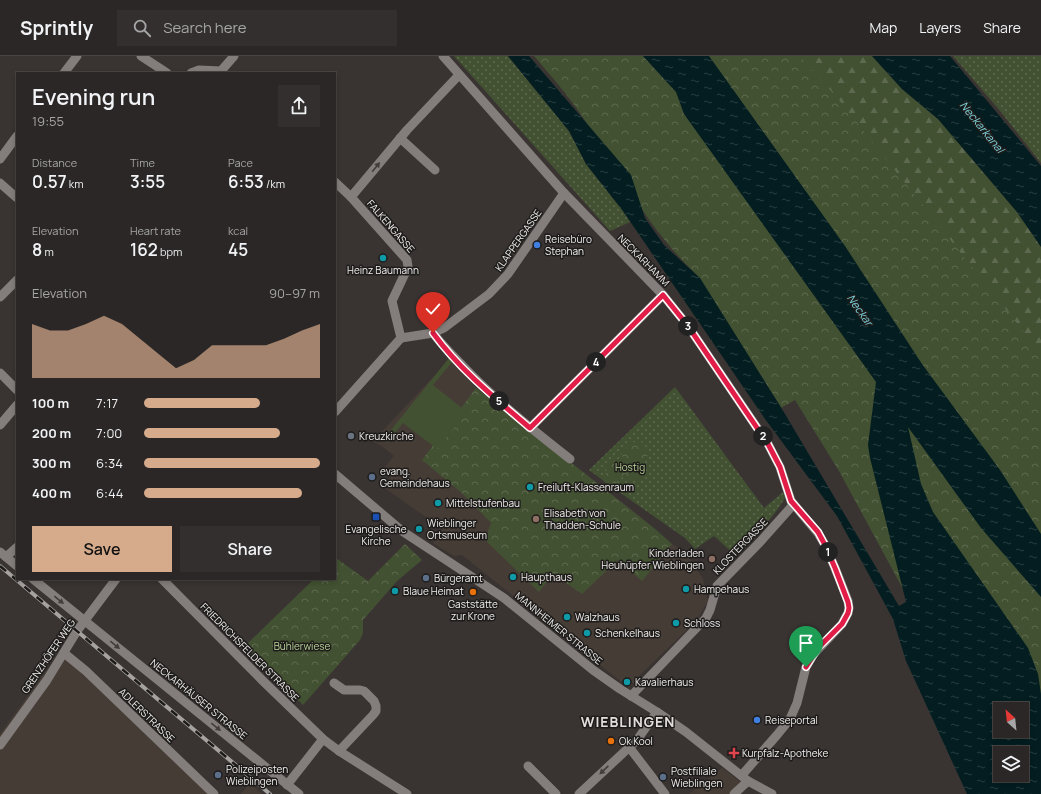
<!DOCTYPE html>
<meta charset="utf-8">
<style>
:root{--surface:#2b2726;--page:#332f2e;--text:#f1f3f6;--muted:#a6a5a7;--line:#474443;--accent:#d6ab8b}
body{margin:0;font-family:Manrope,sans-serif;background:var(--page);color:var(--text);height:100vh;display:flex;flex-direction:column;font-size:15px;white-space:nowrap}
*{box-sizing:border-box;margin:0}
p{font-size:13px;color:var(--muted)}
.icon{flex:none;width:22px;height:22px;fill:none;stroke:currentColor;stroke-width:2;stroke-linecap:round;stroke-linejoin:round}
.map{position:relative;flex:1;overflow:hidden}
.panel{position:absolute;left:16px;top:16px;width:320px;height:508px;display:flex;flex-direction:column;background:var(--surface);border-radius:0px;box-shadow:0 2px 6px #0003,0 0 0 1px var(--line)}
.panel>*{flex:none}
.needle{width:26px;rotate:333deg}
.buttons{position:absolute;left:993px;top:646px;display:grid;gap:8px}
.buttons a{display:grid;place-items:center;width:36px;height:36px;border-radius:0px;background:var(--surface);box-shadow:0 2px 6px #0003,0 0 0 1px var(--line);font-size:20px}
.pin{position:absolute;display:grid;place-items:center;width:34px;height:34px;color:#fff;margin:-41px -17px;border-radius:50% 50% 50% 0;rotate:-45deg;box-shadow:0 0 4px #0007}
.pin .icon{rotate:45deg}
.km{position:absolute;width:20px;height:20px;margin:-10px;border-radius:50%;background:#222;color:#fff;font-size:11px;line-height:20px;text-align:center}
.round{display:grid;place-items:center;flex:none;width:42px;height:42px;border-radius:0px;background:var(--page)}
.overview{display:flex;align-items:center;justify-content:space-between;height:68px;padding:0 16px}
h1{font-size:22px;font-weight:600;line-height:30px}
.stats{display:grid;grid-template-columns:repeat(3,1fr);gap:6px;height:68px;padding:4px 16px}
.stats div{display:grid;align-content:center}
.stats b{font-size:17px;font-weight:600}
.stats small{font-size:11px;font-weight:400}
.stats p{font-size:11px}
.chart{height:112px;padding:8px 16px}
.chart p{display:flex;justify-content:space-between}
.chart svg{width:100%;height:72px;margin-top:4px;fill:var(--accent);opacity:.7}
.primary-button{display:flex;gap:8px;margin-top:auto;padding:8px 16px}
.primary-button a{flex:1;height:46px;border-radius:0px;background:var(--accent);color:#111;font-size:16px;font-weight:600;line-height:46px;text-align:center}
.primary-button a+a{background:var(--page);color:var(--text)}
ul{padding:0 16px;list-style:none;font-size:13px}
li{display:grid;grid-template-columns:64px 48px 1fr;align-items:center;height:30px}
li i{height:10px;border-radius:5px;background:var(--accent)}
header{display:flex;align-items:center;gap:24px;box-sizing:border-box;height:56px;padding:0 20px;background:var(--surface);border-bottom:1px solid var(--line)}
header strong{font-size:19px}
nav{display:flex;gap:22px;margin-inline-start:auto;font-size:14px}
.search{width:280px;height:36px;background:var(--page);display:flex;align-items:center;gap:10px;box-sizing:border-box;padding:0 14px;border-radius:0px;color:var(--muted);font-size:15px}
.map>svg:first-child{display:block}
</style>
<header>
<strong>Sprintly</strong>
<div class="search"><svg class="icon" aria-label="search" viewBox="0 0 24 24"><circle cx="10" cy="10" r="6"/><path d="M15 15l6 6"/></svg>Search here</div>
<nav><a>Map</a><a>Layers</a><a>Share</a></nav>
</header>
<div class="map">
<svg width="1041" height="738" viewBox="0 0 1041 738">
<defs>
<pattern id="grass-dots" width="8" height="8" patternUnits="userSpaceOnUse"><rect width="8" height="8" fill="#425131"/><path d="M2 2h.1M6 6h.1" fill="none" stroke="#5e6a4f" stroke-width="1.8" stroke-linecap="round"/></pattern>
<pattern id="forest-firs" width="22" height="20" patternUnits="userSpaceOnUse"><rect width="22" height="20" fill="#425131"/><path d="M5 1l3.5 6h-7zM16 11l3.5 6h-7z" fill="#5e6a4f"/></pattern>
<pattern id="park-crowns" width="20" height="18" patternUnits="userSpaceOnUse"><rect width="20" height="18" fill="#425131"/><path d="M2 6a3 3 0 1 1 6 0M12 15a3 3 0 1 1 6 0" fill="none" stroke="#5e6a4f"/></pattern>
<pattern id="water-ripples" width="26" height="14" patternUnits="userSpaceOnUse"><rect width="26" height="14" fill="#031d20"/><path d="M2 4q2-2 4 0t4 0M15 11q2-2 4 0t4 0" fill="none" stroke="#283e41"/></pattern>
</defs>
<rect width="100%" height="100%" fill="#393432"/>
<g fill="#463c36">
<polygon points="450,303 476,332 632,454 672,488 687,498 703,523 708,545 696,565 640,619 629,632 462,499 454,500 433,487 443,473 386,433 392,425 389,423 392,419 384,412 394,400 383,391 373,385"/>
<polygon points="60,596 209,738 0,738 0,678"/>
<polygon points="722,712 742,727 729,738 689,738"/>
<polygon points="249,728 250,728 262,738 241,738"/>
</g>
<g fill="url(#grass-dots)">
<polygon points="454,0 508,0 569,75 586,108 623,155 630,166 610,175"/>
<polygon points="953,0 966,0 968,2 967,0 1041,0 1041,107 1001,56"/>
<path d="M675,331L764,452L783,436L785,442C772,464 753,482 735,499L714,480L695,493L685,482L612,431L589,414Z"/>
</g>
<polygon fill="url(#forest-firs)" points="709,0 872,0 902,33 938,63 1017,156 1041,191 1041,478"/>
<g fill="url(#park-crowns)">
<path d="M534,0H800L839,44L1019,270L1041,303V664L910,546L839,415L795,344L781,352L696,218C648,173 618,114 582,60C568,39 550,19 534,0Z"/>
<polygon points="476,332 654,472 672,488 642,525 618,504 582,538 553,518 539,536 485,484 491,467 462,437 422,404"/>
<polygon points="632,386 642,386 650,398 641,406 646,418 637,426 623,420 612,431 604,426 608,405 617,406 623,402 621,396 626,389"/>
<polygon points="405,488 422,504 397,525 363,564 363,577 360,584 303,649 245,590 314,523 335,523 336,502 368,525"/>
</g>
<polygon fill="#425131" points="449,302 453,305 433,329 467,356 437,393 403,367 387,387 383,384"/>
<g fill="url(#water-ripples)" fill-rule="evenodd">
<path d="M508,0H529L631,119L645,162L664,189L700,222L782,353L899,550L906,546L870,402L868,389L876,326L684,58L676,36L643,0H709L845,190L922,308L1000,414L1041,478V541L981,472L908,371L921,428L933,456L1028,592L1038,618L1041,638V738H967L906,605L893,563L837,460L765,363L623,155L586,108L569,75ZM1000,653H1022V675H1000ZM1000,697H1022V719H1000Z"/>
<polygon points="872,0 950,0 1041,110 1041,191 1017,156 938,63 902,33"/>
</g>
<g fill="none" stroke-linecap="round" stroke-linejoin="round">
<g stroke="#837d7b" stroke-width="9">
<polyline points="141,0 167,17"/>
<polyline points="443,0 564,137 663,239 688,270 768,388 780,411 791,445 818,477 825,489 835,512 848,545 849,552 848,557 842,568 812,600 806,611 797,647 790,663 777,679 742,719"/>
<polyline points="64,17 77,0"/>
<polyline points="191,17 199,14 221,15 234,0"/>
<polyline points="400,82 435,114"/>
<polyline points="0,103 17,80"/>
<polyline points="335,126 351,141 407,204 408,211 392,245 401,282"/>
<polyline points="0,127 17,142"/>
<polyline points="351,141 407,74 459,19"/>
<polyline points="0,241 17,224"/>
<path d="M433,277C442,289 452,299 462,309C495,344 532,373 570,403"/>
<polyline points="401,282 433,277 444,272 489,238 508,218 564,137"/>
<polyline points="0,317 17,334"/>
<polyline points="335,356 401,282"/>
<polyline points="0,369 17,349"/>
<polyline points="530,372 663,239"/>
<polyline points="335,418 402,475 504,542 593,614 620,633 657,656 686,676 748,725 772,738"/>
<polyline points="0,496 17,510"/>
<polyline points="6,501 17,491"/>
<polyline points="33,523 299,738"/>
<polyline points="162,523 263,625 323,683 339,695 407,738"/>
<polyline points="64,597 86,615 214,738"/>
<polyline points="334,627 344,634 360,634 364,635 374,645 376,650 376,655 373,659 339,695"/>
<polyline points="631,640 706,562 710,554 717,530 760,486 793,449"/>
<polyline points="0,689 47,624 77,575 116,523"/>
<polyline points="629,691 665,738"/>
<polyline points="528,710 556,738"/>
<polyline points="287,729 323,683"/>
<polyline points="579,738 637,684 657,656"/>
<polyline points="734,738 748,725"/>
</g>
<defs>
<polyline id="rail" points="0,510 270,738"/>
</defs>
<use href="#rail" stroke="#a5a2a0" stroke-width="4"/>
<use href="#rail" stroke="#1e1c1b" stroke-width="2.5" stroke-dasharray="8" stroke-linecap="butt"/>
</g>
<defs><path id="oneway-solid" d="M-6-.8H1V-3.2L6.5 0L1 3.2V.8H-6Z"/></defs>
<g fill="#413e3d">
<use href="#oneway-solid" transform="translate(376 111) rotate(-51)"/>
<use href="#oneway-solid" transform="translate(59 544) rotate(39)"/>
<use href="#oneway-solid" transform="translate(115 589) rotate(39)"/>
<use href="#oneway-solid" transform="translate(216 671) rotate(39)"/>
<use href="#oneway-solid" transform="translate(604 714) rotate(137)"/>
</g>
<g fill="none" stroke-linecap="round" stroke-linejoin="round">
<defs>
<path id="route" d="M433,277C460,314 496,343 530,372L663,239L688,270L768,388L780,411L791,445L818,476L825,489L835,512L848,546L849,552L848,557L842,568L818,592L806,611"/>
</defs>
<use href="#route" stroke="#fff" stroke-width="8"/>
<use href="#route" stroke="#e11d48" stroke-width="5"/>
</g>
<g fill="#3f7fe0" stroke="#1e1c1b" stroke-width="1.5">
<circle cx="537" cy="189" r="4"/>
<circle cx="757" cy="664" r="4"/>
</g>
<g fill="#0f9aa8" stroke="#1e1c1b" stroke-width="1.5">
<circle cx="383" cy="202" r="4"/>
<circle cx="530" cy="431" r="4"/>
<circle cx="438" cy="447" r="4"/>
<circle cx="419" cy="473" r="4"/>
<circle cx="513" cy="521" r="4"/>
<circle cx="686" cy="533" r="4"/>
<circle cx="395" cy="535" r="4"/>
<circle cx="567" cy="561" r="4"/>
<circle cx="676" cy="567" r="4"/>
<circle cx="587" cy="577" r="4"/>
<circle cx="627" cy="626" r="4"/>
</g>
<circle fill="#6b7280" stroke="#1e1c1b" stroke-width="1.5" cx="351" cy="380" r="4"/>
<g fill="#5c6f8a" stroke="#1e1c1b" stroke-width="1.5">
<circle cx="372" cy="421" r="4"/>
<circle cx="426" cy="522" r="4"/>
<circle cx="218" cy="719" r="4"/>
<circle cx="663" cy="721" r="4"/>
</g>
<rect fill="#1a4fb4" stroke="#1e1c1b" stroke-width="1.5" x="372" y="457" width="8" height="8" rx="2"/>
<g fill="#8d6e63" stroke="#1e1c1b" stroke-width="1.5">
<circle cx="536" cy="463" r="4"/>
<circle cx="712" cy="503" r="4"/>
</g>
<g fill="#e8710a" stroke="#1e1c1b" stroke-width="1.5">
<circle cx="473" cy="536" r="4"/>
<circle cx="611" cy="685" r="4"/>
</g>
<path fill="#e0444e" stroke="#1e1c1b" stroke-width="1.5" d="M732 691h4v4h4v4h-4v4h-4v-4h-4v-4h4z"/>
<g text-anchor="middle" stroke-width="3" stroke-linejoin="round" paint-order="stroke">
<g font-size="10" fill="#f2efed" stroke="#1e1c1b">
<text transform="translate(391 170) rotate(49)" y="4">FALKENGASSE</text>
<text transform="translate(518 184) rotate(-55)" y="4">KLAPPERGASSE</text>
<text transform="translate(644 204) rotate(45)" y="4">NECKARHAMM</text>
<text transform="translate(740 490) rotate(-46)" y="4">KLOSTERGASSE</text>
<text transform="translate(559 572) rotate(39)" y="4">MANNHEIMER STRASSE</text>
<text transform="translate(250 596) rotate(45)" y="4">FRIEDRICHSFELDER STRASSE</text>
<text transform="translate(48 600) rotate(-56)" y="4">GRENZHÖFER WEG</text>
<text transform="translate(199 643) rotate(39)" y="4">NECKARHÄUSER STRASSE</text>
<text transform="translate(147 659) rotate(44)" y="4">ADLERSTRASSE</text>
</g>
<g font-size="10" fill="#f2efed" stroke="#1e1c1b" text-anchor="start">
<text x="545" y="187">Reisebüro<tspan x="545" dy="12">Stephan</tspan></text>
<text x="383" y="218" text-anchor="middle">Heinz Baumann</text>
<text x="359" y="384">Kreuzkirche</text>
<text x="380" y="419">evang.<tspan x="380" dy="12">Gemeindehaus</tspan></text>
<text x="538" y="435">Freiluft-Klassenraum</text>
<text x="446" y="451">Mittelstufenbau</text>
<text x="544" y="461">Elisabeth von<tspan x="544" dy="12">Thadden-Schule</tspan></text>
<text x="427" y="471">Wieblinger<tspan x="427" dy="12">Ortsmuseum</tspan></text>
<text x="376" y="477" text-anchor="middle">Evangelische<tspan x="376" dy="12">Kirche</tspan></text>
<text x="704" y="501" text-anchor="end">Kinderladen<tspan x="704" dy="12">Heuhüpfer Wieblingen</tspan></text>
<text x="521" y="525">Haupthaus</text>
<text x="434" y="526">Bürgeramt</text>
<text x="694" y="537">Hampehaus</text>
<text x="403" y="539">Blaue Heimat</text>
<text x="473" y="552" text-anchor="middle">Gaststätte<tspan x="473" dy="12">zur Krone</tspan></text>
<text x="575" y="565">Walzhaus</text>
<text x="684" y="571">Schloss</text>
<text x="595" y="581">Schenkelhaus</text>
<text x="635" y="630">Kavalierhaus</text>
<text x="765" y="668">Reiseportal</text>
<text x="619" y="689">Ok Kool</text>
<text x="742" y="701">Kurpfalz-Apotheke</text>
<text x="226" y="717">Polizeiposten<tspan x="226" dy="12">Wieblingen</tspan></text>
<text x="671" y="719">Postfiliale<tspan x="671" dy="12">Wieblingen</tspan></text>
</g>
<g font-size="10" fill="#b9d499" stroke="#1e1c1b">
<text x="630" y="415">Hostig</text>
<text x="302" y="594">Bühlerwiese</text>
</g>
<g font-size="11" font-style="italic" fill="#7dd4de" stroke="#1e1c1b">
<text transform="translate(982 71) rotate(51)" y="4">Neckarkanal</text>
<text transform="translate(860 254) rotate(55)" y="4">Neckar</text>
</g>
<g font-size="14" font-weight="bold" letter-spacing="1" fill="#e3dddb" stroke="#1e1c1b">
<text x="628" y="671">WIEBLINGEN</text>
</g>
</g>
</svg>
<div class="buttons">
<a><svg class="needle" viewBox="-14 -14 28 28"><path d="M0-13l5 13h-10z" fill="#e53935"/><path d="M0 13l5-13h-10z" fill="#a6a5a7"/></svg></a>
<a><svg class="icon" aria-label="layers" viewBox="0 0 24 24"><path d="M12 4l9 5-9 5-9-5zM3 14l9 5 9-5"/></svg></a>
</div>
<div class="pin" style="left:806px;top:611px;background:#1e9e55"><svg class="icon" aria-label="arrive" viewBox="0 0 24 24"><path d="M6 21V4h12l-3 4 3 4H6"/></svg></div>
<div class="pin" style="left:433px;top:277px;background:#d93025"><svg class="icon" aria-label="check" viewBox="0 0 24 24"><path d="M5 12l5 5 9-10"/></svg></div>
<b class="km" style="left:828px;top:496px">1</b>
<b class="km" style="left:763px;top:380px">2</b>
<b class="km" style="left:688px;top:270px">3</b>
<b class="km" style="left:596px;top:306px">4</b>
<b class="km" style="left:499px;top:345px">5</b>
<section class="panel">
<div class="overview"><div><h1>Evening run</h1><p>19:55</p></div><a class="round"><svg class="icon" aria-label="share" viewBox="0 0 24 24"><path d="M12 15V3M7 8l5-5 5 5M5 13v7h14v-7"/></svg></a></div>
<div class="stats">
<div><p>Distance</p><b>0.57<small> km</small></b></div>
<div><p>Time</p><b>3:55</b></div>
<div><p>Pace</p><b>6:53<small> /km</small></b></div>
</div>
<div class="stats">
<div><p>Elevation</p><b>8<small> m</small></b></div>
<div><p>Heart rate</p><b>162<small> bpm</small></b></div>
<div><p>kcal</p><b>45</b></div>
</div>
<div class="chart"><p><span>Elevation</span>90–97 m</p>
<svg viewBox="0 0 160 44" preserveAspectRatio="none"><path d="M0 44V11L10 15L20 15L30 11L40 6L50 11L60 20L70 29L80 38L90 33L100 24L110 24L120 24L130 24L140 20L150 15L160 11V44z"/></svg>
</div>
<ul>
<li><b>100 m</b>7:17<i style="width:66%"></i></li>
<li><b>200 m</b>7:00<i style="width:77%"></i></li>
<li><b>300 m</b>6:34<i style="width:100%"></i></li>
<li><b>400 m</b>6:44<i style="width:90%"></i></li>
</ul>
<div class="primary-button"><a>Save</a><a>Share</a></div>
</section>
</div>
